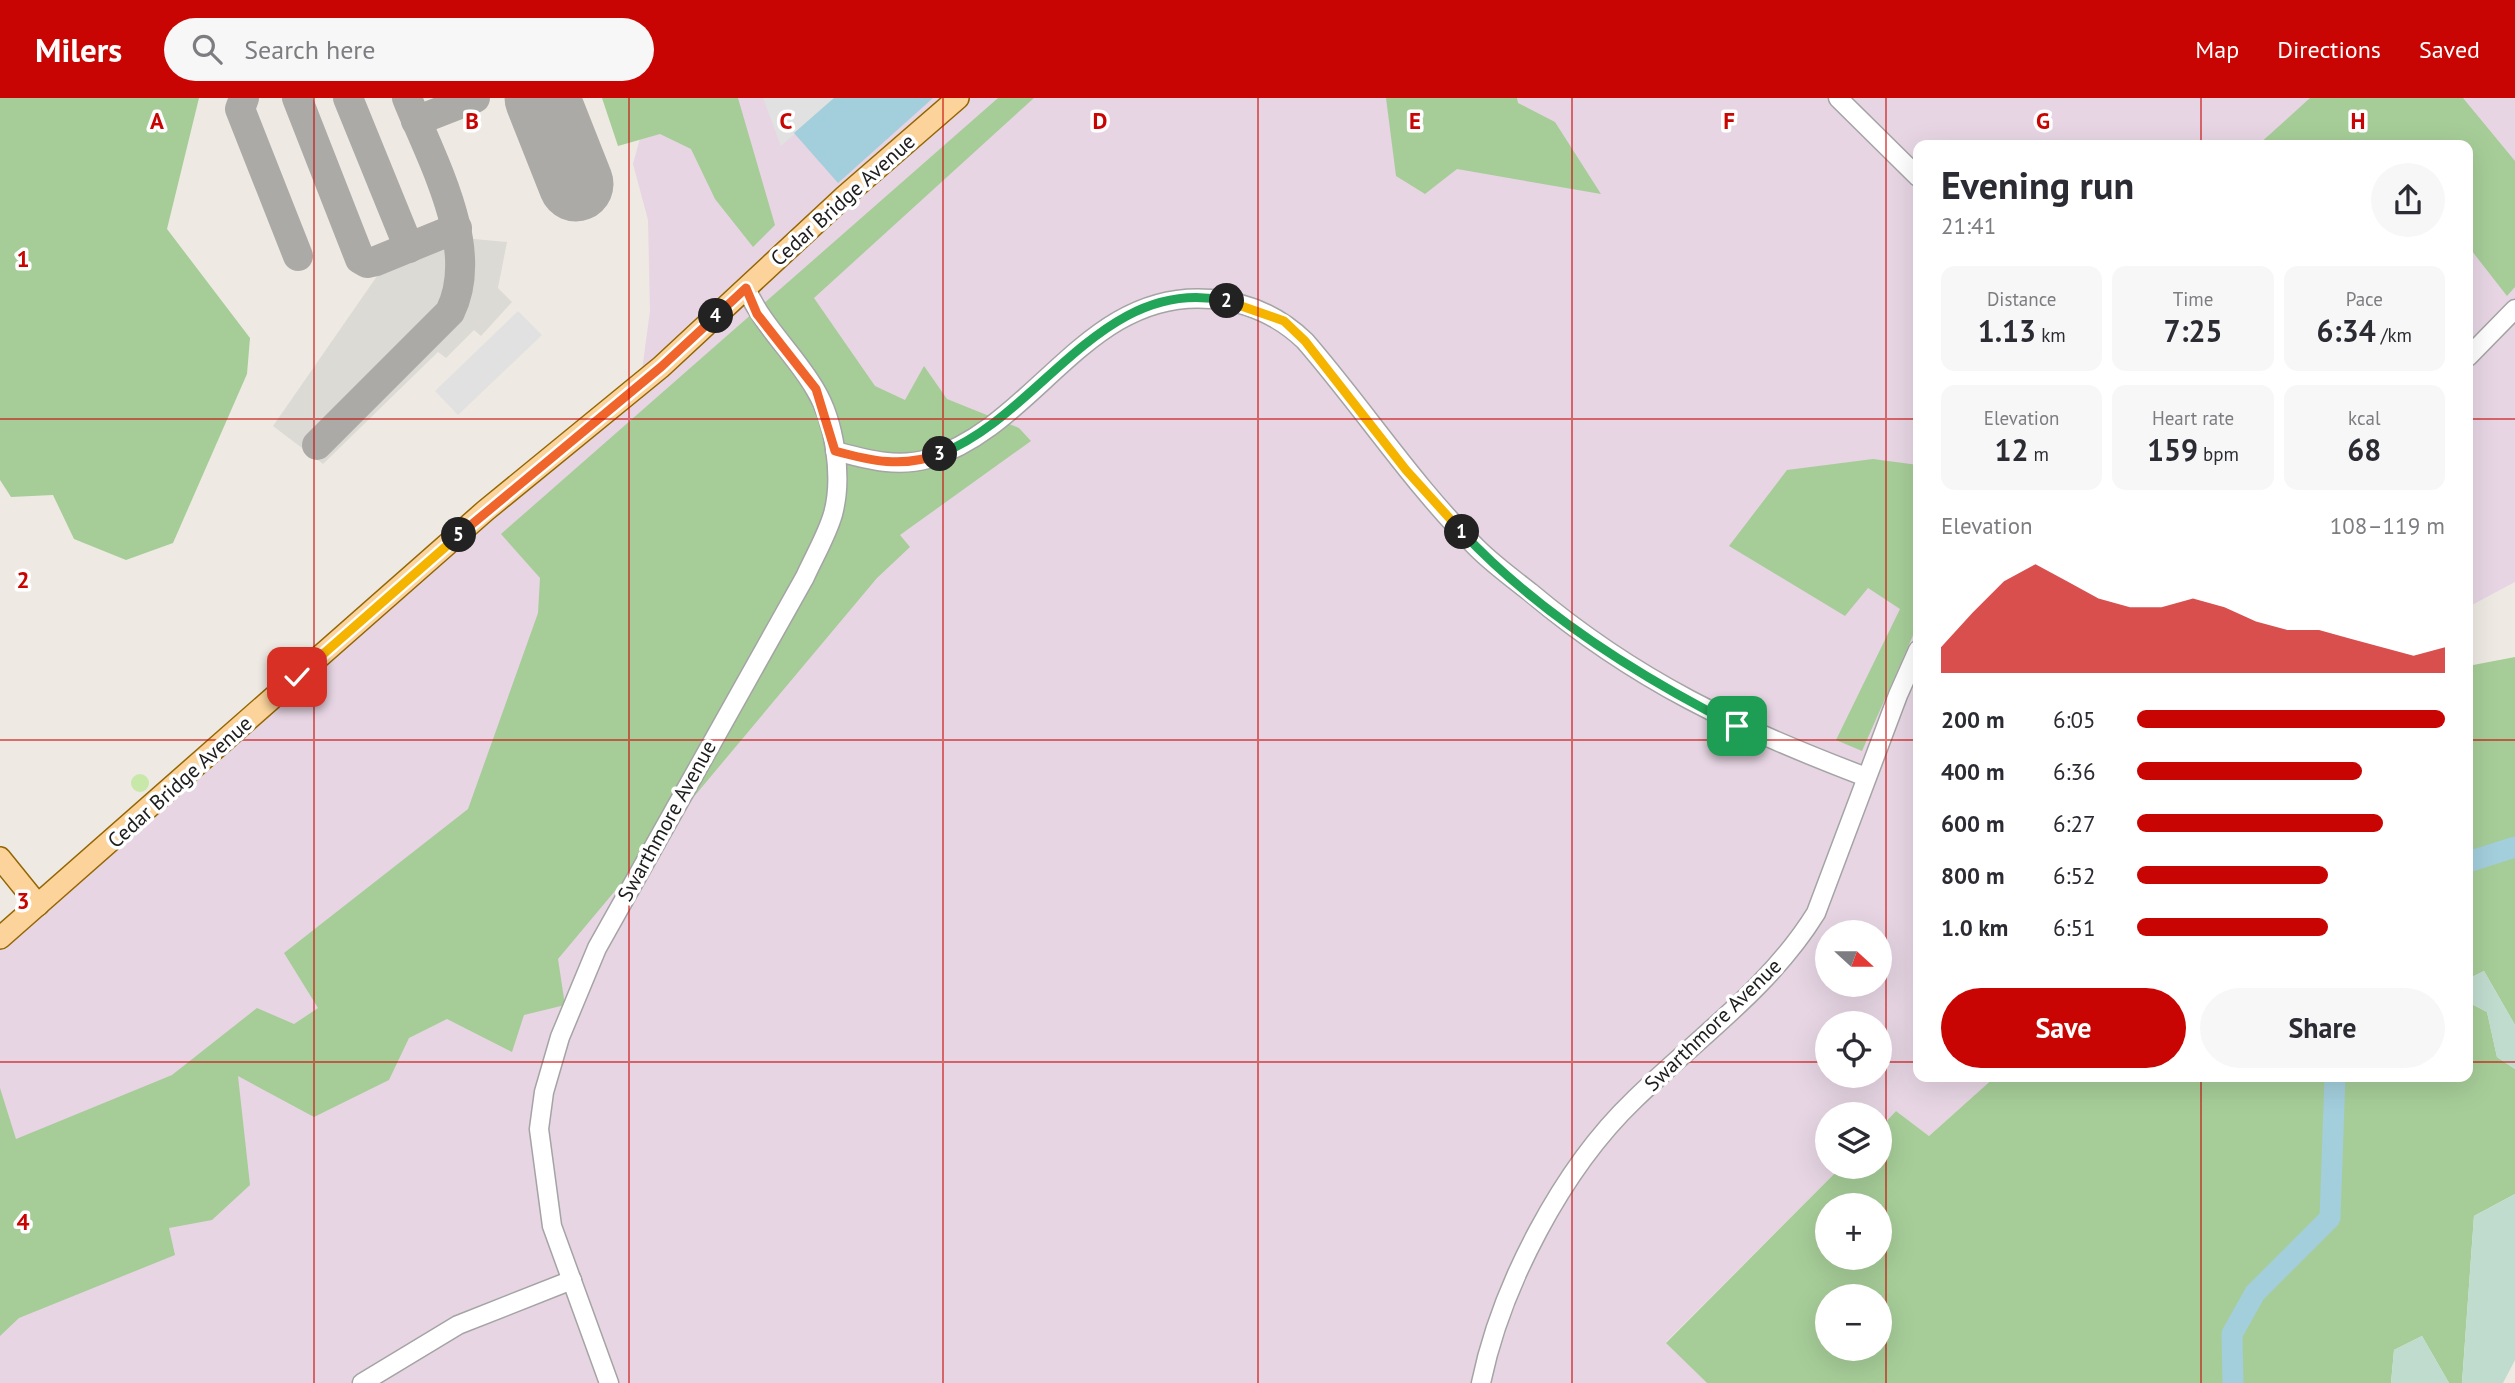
<!DOCTYPE html>
<meta charset="utf-8">
<style>
:root{--surface:#fff;--page:#f7f7f7;--text:#2b2b33;--muted:#7c7c81;--accent:#c80502}
body{margin:0;font-family:"PT Sans",sans-serif;background:var(--page);color:var(--text);height:100vh;display:flex;flex-direction:column;font-size:26px;white-space:nowrap}
*{box-sizing:border-box;margin:0}
p{font-size:23px;color:var(--muted)}
.icon{flex:none;width:38px;height:38px;fill:none;stroke:currentColor;stroke-width:2;stroke-linecap:round;stroke-linejoin:round}
.map{position:relative;flex:1;overflow:hidden}
.drawer{position:absolute;left:1913px;top:42px;width:560px;height:942px;display:flex;flex-direction:column;background:var(--surface);border-radius:14px;box-shadow:0 7px 28px #0002}
.drawer>*{flex:none}
.needle{width:46px;rotate:111deg}
.fabs{position:absolute;left:1815px;top:822px;display:grid;gap:14px}
.fabs a{display:grid;place-items:center;width:77px;height:77px;border-radius:50%;background:var(--surface);box-shadow:0 7px 28px #0002;font-size:35px}
.pin{position:absolute;display:grid;place-items:center;width:60px;height:60px;color:#fff;margin:-30px;border-radius:14px;box-shadow:0 4px 10px #0006}
.km{position:absolute;width:35px;height:35px;margin:-18px;border-radius:50%;background:#222;color:#fff;font-size:19px;line-height:35px;text-align:center}
.round{display:grid;place-items:center;flex:none;width:74px;height:74px;border-radius:37px;background:var(--page)}
.overview{display:flex;align-items:center;justify-content:space-between;height:119px;padding:0 28px}
h1{font-size:38px;font-weight:600;line-height:52px}
.stats{display:grid;grid-template-columns:repeat(3,1fr);gap:10px;height:119px;padding:7px 28px}
.stats div{display:grid;align-content:center;border-radius:14px;background:var(--page);text-align:center}
.stats b{font-size:30px;font-weight:600}
.stats small{font-size:19px;font-weight:400}
.stats p{font-size:19px}
.chart{height:196px;padding:14px 28px}
.chart p{display:flex;justify-content:space-between}
.chart svg{width:100%;height:126px;margin-top:7px;fill:var(--accent);opacity:.7}
.action{display:flex;gap:14px;margin-top:auto;padding:14px 28px}
.action a{flex:1;height:80px;border-radius:42px;background:var(--accent);color:#fff;font-size:28px;font-weight:600;line-height:80px;text-align:center}
.action a+a{background:var(--page);color:var(--text)}
ul{padding:0 28px;list-style:none;font-size:23px}
li{display:grid;grid-template-columns:112px 84px 1fr;align-items:center;height:52px}
li i{height:18px;border-radius:9px;background:var(--accent)}
header{display:flex;align-items:center;gap:42px;box-sizing:border-box;height:98px;padding:0 35px;background:var(--accent);color:#fff}
header strong{font-size:33px}
nav{display:flex;gap:38px;margin-inline-start:auto;font-size:24px}
.search{width:490px;height:63px;background:var(--page);display:flex;align-items:center;gap:18px;box-sizing:border-box;padding:0 24px;border-radius:38px;color:var(--muted);font-size:26px}
.map>svg:first-child{display:block}
</style>
<header>
<strong>Milers</strong>
<div class="search"><svg class="icon" aria-label="search" viewBox="0 0 24 24"><circle cx="10" cy="10" r="6"/><path d="M15 15l6 6"/></svg>Search here</div>
<nav><a>Map</a><a>Directions</a><a>Saved</a></nav>
</header>
<div class="map">
<svg width="2515" height="1285" viewBox="0 0 2515 1285">
<rect width="100%" height="100%" fill="#eeeae3"/>
<path fill="#e7d5e3" fill-rule="evenodd" d="M651,0H2515V484L2468,509V47H1918V978H1996L1929,1038L1896,1013L1880,1030V1017H1827V1069H1841L1666,1244L1707,1285H0V840L640,287L650,213L648,122L633,66ZM1827,835H1880V887H1827ZM1827,926H1880V978H1827Z"/>
<polygon fill="#dcdad4" points="459,137 463,140 507,144 498,190 512,204 481,238 474,232 446,260 438,254 323,366 273,328 384,168"/>
<circle fill="#c7e8a8" cx="140" cy="685" r="9"/>
<g fill="#a6cd98" fill-rule="evenodd">
<polygon points="0,0 199,0 167,131 250,240 247,276 173,445 126,462 74,441 53,397 11,399 0,382"/>
<polygon points="602,0 738,0 775,127 753,149 715,101 691,51 660,36 618,48"/>
<polygon points="998,0 1034,0 814,200 875,288 905,302 924,268 947,301 1019,330 1031,343 900,437 910,449 877,480 558,861 565,907 524,917 512,954 447,921 409,940 389,982 314,1019 238,978 250,1087 212,1122 169,1130 175,1157 19,1220 0,1238 0,990 16,1041 172,977 257,910 294,926 318,910 284,855 468,711 538,515 540,480 501,436"/>
<polygon points="1386,0 1517,0 1518,5 1555,24 1601,96 1457,71 1425,96 1396,78"/>
<polygon points="2310,0 2463,0 2515,63 2515,189 2507,198 2468,148 2468,47 2258,47"/>
<polygon points="1873,361 1918,367 1918,477 1915,482 1918,487 1918,526 1862,653 1836,642 1900,511 1868,490 1845,518 1729,448 1787,372"/>
<polygon points="2515,559 2515,927 2484,873 2468,881 2468,568"/>
<path d="M2468,904L2487,914L2497,959L2515,971V1096L2474,1118L2462,1285H2449L2422,1238L2394,1252L2391,1285H1707L1666,1245L1841,1069H1880V1030L1896,1013L1929,1038L1996,978H2468ZM1827,1108H1880V1160H1827ZM1827,1199H1880V1251H1827Z"/>
</g>
<g fill="#c0dccf">
<polygon points="2484,873 2515,927 2515,971 2497,959 2487,914 2468,904 2468,881"/>
<polygon points="2515,1096 2515,1262 2503,1285 2462,1285 2474,1118"/>
<polygon points="2422,1238 2449,1285 2391,1285 2394,1252"/>
</g>
<g fill="#e1e1e1">
<polygon points="763,0 835,0 781,48"/>
<polygon points="518,213 542,237 458,317 435,293"/>
</g>
<polygon fill="#a3cedc" points="834,0 933,0 838,85 794,35"/>
<g fill="none" stroke-linecap="round" stroke-linejoin="round">
<g stroke="#a3cedc" stroke-width="21">
<polyline points="2468,764 2515,749"/>
<polyline points="2233,1285 2232,1236 2255,1195 2330,1120 2335,978"/>
</g>
<g stroke="#acaaa7" stroke-width="30">
<polyline points="244,0 240,11 298,158"/>
<polyline points="297,0 360,161 367,165 376,163 457,130"/>
<polyline points="348,0 409,150"/>
<polyline points="416,23 475,0"/>
<path d="M317,347L450,214C482,150 431,61 407,0"/>
</g>
<polyline stroke="#acaaa7" stroke-width="75" points="542,0 576,86"/>
<defs>
<g id="minor">
<polyline points="1838,0 1918,79"/>
<polyline points="2468,259 2515,211"/>
<path d="M835,353C866,361 896,370 928,361C1036,329 1086,190 1211,201C1248,204 1279,218 1305,243C1364,311 1413,387 1477,450C1493,466 1512,480 1530,494C1637,584 1737,630 1866,679"/>
<polyline points="362,1285 458,1227 572,1182"/>
<path d="M609,1285L552,1128L539,1031L544,994L560,939L597,850L805,479C814,459 827,437 833,416C843,379 835,324 815,291C794,255 763,229 746,190"/>
<path d="M1481,1285C1501,1188 1562,1071 1634,1002C1696,941 1769,891 1816,815L1898,597L1918,552"/>
</g>
<g id="major">
<polyline points="0,760 38,807"/>
<polyline points="0,840 485,413 661,269 845,98 958,0"/>
</g>
</defs>
<use href="#minor" stroke="#a4a4a4" stroke-width="21"/>
<use href="#major" stroke="#946601" stroke-width="24"/>
<use href="#minor" stroke="#fff" stroke-width="18"/>
<use href="#major" stroke="#fbd39b" stroke-width="21"/>
</g>
<g fill="none" stroke-linecap="round" stroke-linejoin="round">
<defs>
<path id="split-1" d="M1462,434C1539,516 1638,578 1737,628"/>
<polyline id="split-2" points="1227,203 1284,223 1305,243 1406,372 1462,434"/>
<path id="split-3" d="M940,356C1041,317 1104,175 1227,203"/>
<path id="split-4" d="M716,218L746,190L757,216L816,291L835,353C871,363 903,370 940,356"/>
<polyline id="split-5" points="459,437 661,269 716,218"/>
<polyline id="split-6" points="297,579 459,437"/>
</defs>
<use href="#split-1" stroke="#fff" stroke-width="14"/>
<use href="#split-2" stroke="#fff" stroke-width="14"/>
<use href="#split-3" stroke="#fff" stroke-width="14"/>
<use href="#split-4" stroke="#fff" stroke-width="14"/>
<use href="#split-5" stroke="#fff" stroke-width="14"/>
<use href="#split-6" stroke="#fff" stroke-width="14"/>
<use href="#split-1" stroke="#22a559" stroke-width="9"/>
<use href="#split-2" stroke="#f5b400" stroke-width="9"/>
<use href="#split-3" stroke="#22a559" stroke-width="9"/>
<use href="#split-4" stroke="#f0652b" stroke-width="9"/>
<use href="#split-5" stroke="#f0652b" stroke-width="9"/>
<use href="#split-6" stroke="#f5b400" stroke-width="9"/>
</g>
<path fill="none" stroke="#c80502" stroke-width="2" stroke-opacity="0.55" d="M314,0V1285M629,0V1285M943,0V1285M1258,0V1285M1572,0V1285M1886,0V1285M2201,0V47M0,321H1918M2468,321H2515M0,642H1918M2468,642H2515M0,964H1827M1880,964H1918M2468,964H2515M2201,978V1285"/>
<g text-anchor="middle" stroke-width="7" stroke-linejoin="round" paint-order="stroke">
<g font-size="21" fill="#1d1d1d" stroke="#fff">
<text transform="translate(843 102) rotate(-42)" y="7">Cedar Bridge Avenue</text>
<text transform="translate(180 684) rotate(-42)" y="7">Cedar Bridge Avenue</text>
<text transform="translate(667 723) rotate(-61)" y="7">Swarthmore Avenue</text>
<text transform="translate(1713 927) rotate(-44)" y="7">Swarthmore Avenue</text>
</g>
</g>
<g font-size="23" text-anchor="middle" font-weight="bold" fill="#c80502" stroke="#fff" stroke-width="7" stroke-linejoin="round" paint-order="stroke">
<text x="157" y="31">A</text>
<text x="472" y="31">B</text>
<text x="786" y="31">C</text>
<text x="1100" y="31">D</text>
<text x="1415" y="31">E</text>
<text x="1729" y="31">F</text>
<text x="2043" y="31">G</text>
<text x="2358" y="31">H</text>
<text x="23" y="169">1</text>
<text x="23" y="490">2</text>
<text x="23" y="811">3</text>
<text x="23" y="1132">4</text>
</g>
</svg>
<div class="fabs">
<a><svg class="needle" viewBox="-14 -14 28 28"><path d="M0-13l5 13h-10z" fill="#e53935"/><path d="M0 13l5-13h-10z" fill="#7c7c81"/></svg></a>
<a><svg class="icon" aria-label="locate" viewBox="0 0 24 24"><circle cx="12" cy="12" r="6"/><path d="M12 2v4M12 18v4M2 12h4M18 12h4"/></svg></a>
<a><svg class="icon" aria-label="layers" viewBox="0 0 24 24"><path d="M12 4l9 5-9 5-9-5zM3 14l9 5 9-5"/></svg></a>
<a>+</a>
<a>−</a>
</div>
<div class="pin" style="left:1737px;top:628px;background:#1e9e55"><svg class="icon" aria-label="arrive" viewBox="0 0 24 24"><path d="M6 21V4h12l-3 4 3 4H6"/></svg></div>
<div class="pin" style="left:297px;top:579px;background:#d93025"><svg class="icon" aria-label="check" viewBox="0 0 24 24"><path d="M5 12l5 5 9-10"/></svg></div>
<b class="km" style="left:1462px;top:434px">1</b>
<b class="km" style="left:1227px;top:203px">2</b>
<b class="km" style="left:940px;top:356px">3</b>
<b class="km" style="left:716px;top:218px">4</b>
<b class="km" style="left:459px;top:437px">5</b>
<section class="drawer">
<div class="overview"><div><h1>Evening run</h1><p>21:41</p></div><a class="round"><svg class="icon" aria-label="share" viewBox="0 0 24 24"><path d="M12 15V3M7 8l5-5 5 5M5 13v7h14v-7"/></svg></a></div>
<div class="stats">
<div><p>Distance</p><b>1.13<small> km</small></b></div>
<div><p>Time</p><b>7:25</b></div>
<div><p>Pace</p><b>6:34<small> /km</small></b></div>
</div>
<div class="stats">
<div><p>Elevation</p><b>12<small> m</small></b></div>
<div><p>Heart rate</p><b>159<small> bpm</small></b></div>
<div><p>kcal</p><b>68</b></div>
</div>
<div class="chart"><p><span>Elevation</span>108–119 m</p>
<svg viewBox="0 0 160 44" preserveAspectRatio="none"><path d="M0 44V35L10 23L20 12L30 6L40 12L50 18L60 21L70 21L80 18L90 21L100 26L110 29L120 29L130 32L140 35L150 38L160 35V44z"/></svg>
</div>
<ul>
<li><b>200 m</b>6:05<i style="width:100%"></i></li>
<li><b>400 m</b>6:36<i style="width:73%"></i></li>
<li><b>600 m</b>6:27<i style="width:80%"></i></li>
<li><b>800 m</b>6:52<i style="width:62%"></i></li>
<li><b>1.0 km</b>6:51<i style="width:62%"></i></li>
</ul>
<div class="action"><a>Save</a><a>Share</a></div>
</section>
</div>
